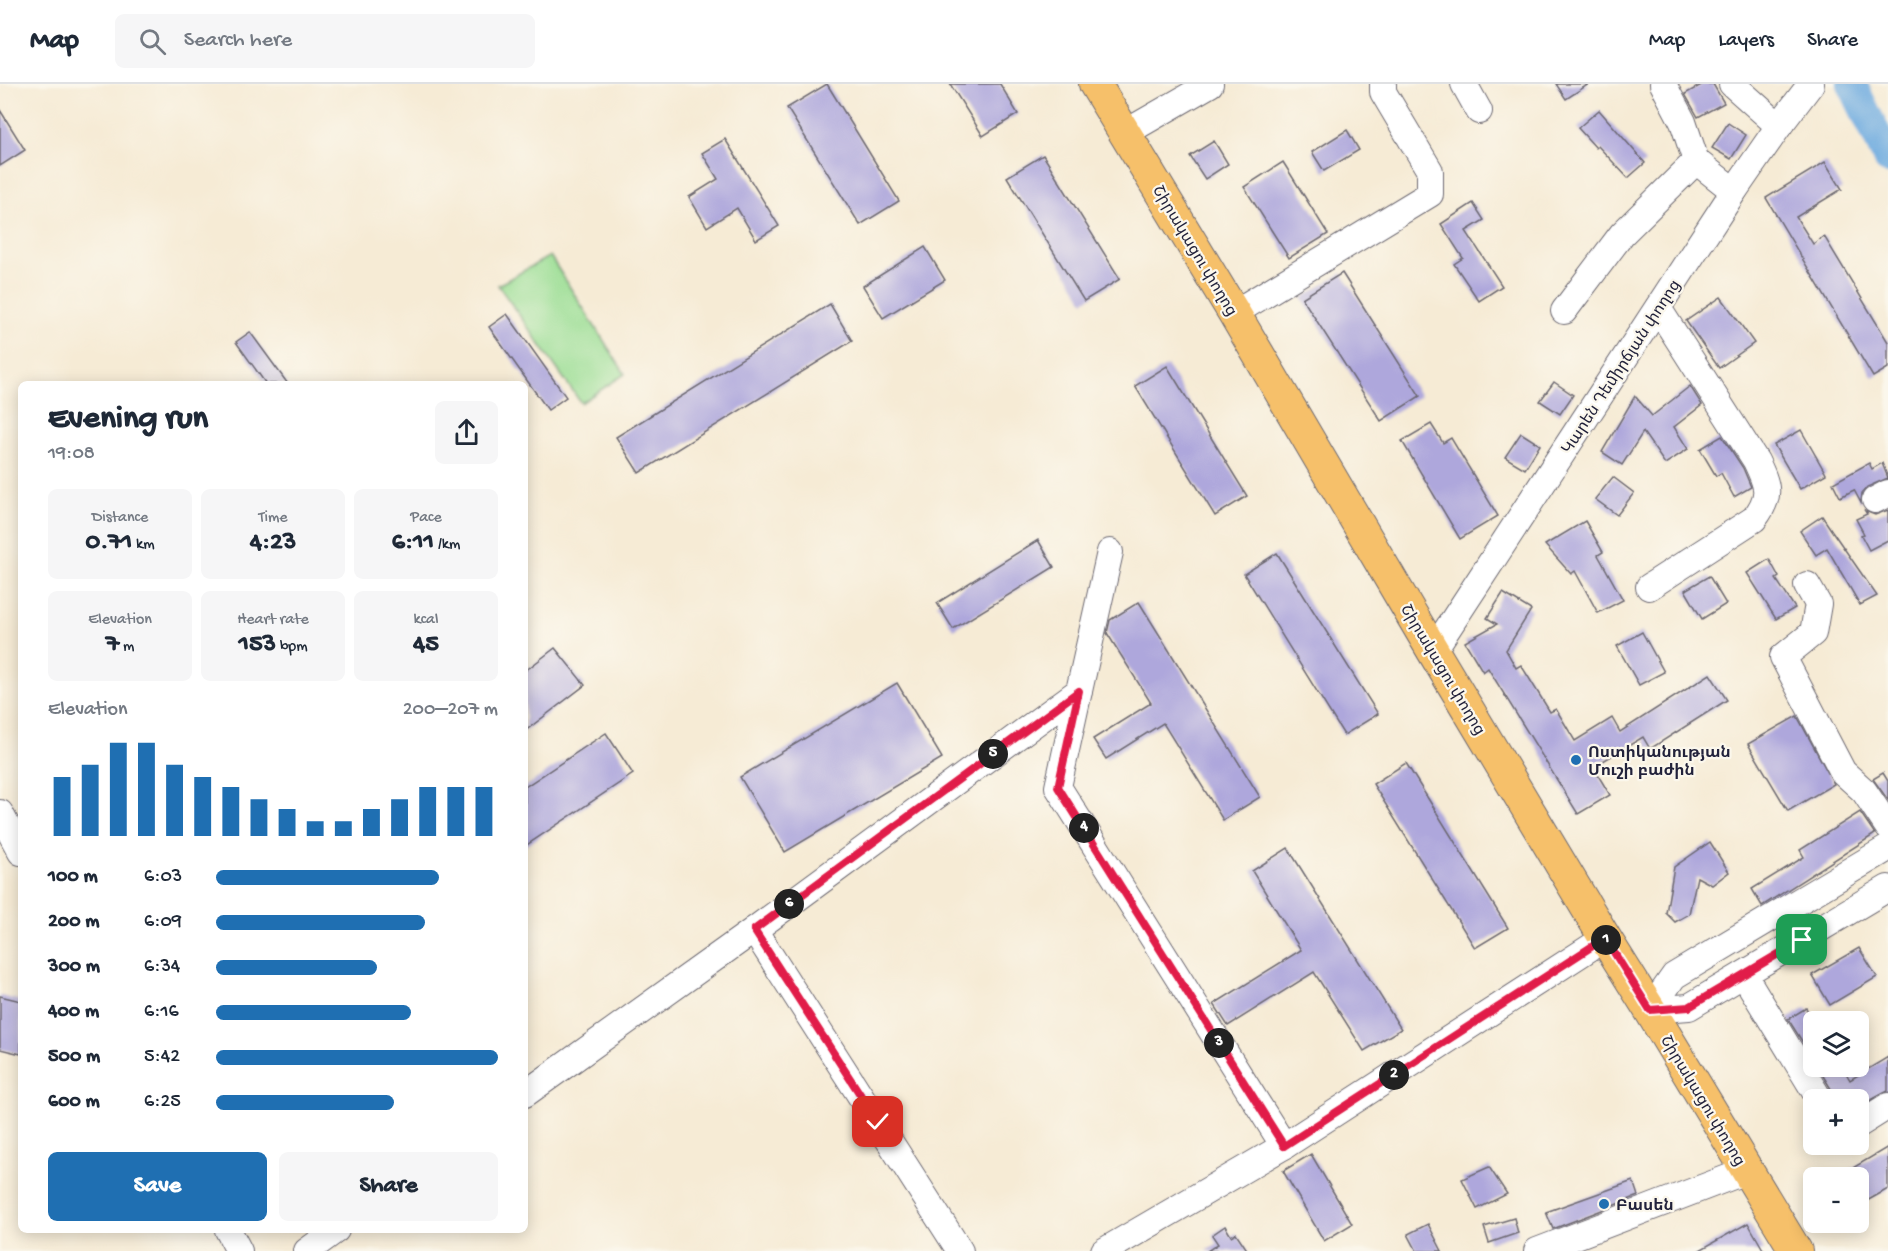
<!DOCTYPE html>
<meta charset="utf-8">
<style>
:root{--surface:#fff;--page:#f6f6f7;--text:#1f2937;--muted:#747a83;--line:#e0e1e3;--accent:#1f6fb2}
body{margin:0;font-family:"Gochi Hand","Noto Sans Armenian",sans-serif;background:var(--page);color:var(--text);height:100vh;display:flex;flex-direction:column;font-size:22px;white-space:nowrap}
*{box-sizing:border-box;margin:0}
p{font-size:20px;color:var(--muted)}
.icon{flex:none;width:33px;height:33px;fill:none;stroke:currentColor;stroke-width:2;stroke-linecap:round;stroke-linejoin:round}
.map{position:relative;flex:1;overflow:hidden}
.drawer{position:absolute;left:18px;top:297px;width:510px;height:852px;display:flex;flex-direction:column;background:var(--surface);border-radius:9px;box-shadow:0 3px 15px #0003}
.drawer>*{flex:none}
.fabs{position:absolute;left:1803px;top:927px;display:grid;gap:12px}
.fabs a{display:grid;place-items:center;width:66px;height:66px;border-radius:9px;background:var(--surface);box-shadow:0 3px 15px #0003;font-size:30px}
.pin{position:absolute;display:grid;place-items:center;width:51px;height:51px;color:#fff;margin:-26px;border-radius:12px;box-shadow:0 3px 9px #0006}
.km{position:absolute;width:30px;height:30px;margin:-15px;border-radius:50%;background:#222;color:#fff;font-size:16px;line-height:30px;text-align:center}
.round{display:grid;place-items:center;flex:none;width:63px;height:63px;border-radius:9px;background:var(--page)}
.overview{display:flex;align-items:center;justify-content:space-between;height:102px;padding:0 30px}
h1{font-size:33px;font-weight:800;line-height:45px}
.figures{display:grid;grid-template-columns:repeat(3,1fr);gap:9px;height:102px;padding:6px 30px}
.figures div{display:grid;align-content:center;border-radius:9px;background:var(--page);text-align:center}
.figures b{font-size:26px;font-weight:800}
.figures small{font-size:16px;font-weight:400}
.figures p{font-size:16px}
.chart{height:168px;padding:12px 30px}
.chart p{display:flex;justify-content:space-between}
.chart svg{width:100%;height:108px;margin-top:6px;stroke:var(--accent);stroke-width:6}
.button{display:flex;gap:12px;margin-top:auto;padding:12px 30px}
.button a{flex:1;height:69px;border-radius:9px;background:var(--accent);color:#fff;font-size:24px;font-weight:800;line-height:69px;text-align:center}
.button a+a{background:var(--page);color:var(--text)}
ul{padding:0 30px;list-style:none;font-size:20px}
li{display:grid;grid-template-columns:96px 72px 1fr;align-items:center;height:45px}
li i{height:15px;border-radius:8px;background:var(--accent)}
header{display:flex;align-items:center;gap:36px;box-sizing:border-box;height:84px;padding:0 30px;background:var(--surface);border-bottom:2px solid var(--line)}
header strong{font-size:28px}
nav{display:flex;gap:33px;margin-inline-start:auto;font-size:21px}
.search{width:420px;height:54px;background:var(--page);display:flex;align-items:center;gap:15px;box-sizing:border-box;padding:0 21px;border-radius:9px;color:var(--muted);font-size:22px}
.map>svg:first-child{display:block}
</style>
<header>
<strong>Map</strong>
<div class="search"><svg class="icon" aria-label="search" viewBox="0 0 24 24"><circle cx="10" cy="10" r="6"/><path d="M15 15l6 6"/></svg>Search here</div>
<nav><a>Map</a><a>Layers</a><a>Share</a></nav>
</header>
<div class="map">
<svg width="1888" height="1167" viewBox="0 0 1888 1167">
<rect width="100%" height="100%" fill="#fbf7ec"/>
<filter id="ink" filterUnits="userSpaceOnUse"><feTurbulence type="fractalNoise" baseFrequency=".0167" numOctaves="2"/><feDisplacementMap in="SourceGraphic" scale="12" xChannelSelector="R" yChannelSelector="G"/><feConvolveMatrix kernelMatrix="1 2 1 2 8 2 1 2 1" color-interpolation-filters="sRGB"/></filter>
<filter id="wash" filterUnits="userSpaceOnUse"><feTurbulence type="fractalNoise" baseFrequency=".008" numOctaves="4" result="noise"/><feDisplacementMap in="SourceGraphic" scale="24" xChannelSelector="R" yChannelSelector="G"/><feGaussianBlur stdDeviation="1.35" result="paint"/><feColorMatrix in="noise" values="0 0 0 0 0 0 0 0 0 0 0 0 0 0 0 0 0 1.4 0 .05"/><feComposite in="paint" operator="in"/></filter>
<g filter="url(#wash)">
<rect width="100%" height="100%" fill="#f6ebd5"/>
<polygon fill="#9cde95" stroke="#5f8068" stroke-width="1.5" points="550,172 625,290 581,319 498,201"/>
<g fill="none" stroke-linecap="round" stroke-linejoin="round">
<polyline stroke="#6daadf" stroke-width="30" points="1852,0 1888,75"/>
</g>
<g id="blocks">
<g fill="#aea7dc">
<polygon points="827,0 899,117 860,141 787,24"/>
<polygon points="950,0 1000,0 1018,30 983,52"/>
<polygon points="1556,0 1589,0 1566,15"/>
<polygon points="1703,0 1713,0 1724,19 1698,33 1685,10"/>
<polygon points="0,26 25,66 0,82"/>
<polygon points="1599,26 1645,79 1628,94 1598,62 1596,64 1578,44"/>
<polygon points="1728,39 1746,51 1731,75 1712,64"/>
<polygon points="1347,46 1359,66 1324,87 1312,68"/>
<polygon points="725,55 779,142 756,156 737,124 707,143 689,113 718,95 702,69"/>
<polygon points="1214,57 1228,80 1205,95 1190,72"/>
<polygon points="1043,71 1120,195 1084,217 1007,93"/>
<polygon points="1283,78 1328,150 1289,174 1244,103"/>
<polygon points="1825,78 1842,105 1796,133 1813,160 1824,152 1888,258 1888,284 1873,293 1766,114"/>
<polygon points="1473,119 1484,136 1466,147 1502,202 1479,217 1454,180 1463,174 1441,140"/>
<polygon points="925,163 945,196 883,234 863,202"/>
<polygon points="1342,189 1420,312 1381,337 1302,214"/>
<polygon points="1721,213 1754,259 1719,284 1686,237"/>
<polygon points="830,220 852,257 639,389 616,353"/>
<polygon points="507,230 566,313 548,326 489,243"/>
<polygon points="250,248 288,300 266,300 236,258"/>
<polygon points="1167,282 1247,412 1215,432 1135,302"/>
<polygon points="1554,298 1573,311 1560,330 1540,317"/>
<polygon points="1690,302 1702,321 1674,343 1688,365 1665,380 1643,348 1622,381 1602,368 1635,312 1652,332"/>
<polygon points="1431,340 1443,359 1451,354 1498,432 1460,455 1402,357"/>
<polygon points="1801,346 1826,390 1800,405 1774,361"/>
<polygon points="1521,349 1540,361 1525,385 1505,373"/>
<polygon points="1722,352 1743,384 1751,403 1734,413 1721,389 1716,392 1700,365"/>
<polygon points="1869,379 1872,385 1882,379 1888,394 1867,403 1862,409 1861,419 1854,406 1840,413 1833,399"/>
<polygon points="1613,393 1634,409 1617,431 1595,415"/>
<polygon points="1888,426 1888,456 1869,466 1861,451 1864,450 1856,435 1867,430 1865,427 1875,431"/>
<polygon points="1822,432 1832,447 1877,512 1860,521 1827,464 1816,471 1800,447"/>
<polygon points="1585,437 1603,468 1598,471 1623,516 1598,529 1575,487 1571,490 1545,461"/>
<polygon points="1038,456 1054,483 953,545 937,519"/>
<polygon points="1277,469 1378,630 1344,651 1244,490"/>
<polygon points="1769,475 1779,493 1776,495 1795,524 1776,535 1747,489"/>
<polygon points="1709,492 1726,520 1702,535 1685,506"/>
<polygon points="1503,509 1531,526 1506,566 1516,584 1521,581 1550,628 1556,625 1575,657 1612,634 1620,648 1710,590 1727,616 1650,665 1643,653 1593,683 1610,711 1578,730 1488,584 1483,588 1465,558 1497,540 1487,534"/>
<polygon points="1139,518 1260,713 1223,736 1163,639 1106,675 1093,655 1151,619 1107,549 1110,536"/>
<polygon points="1642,548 1664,588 1639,601 1617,562"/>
<polygon points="555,564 585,601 525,647 525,587"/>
<polygon points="897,599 942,674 785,768 740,693"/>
<polygon points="1797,632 1834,700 1788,727 1748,660"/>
<polygon points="606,649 633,690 525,762 525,703"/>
<polygon points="1406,679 1508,844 1475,864 1373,700"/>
<polygon points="1883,689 1888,697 1888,716 1873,695"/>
<polygon points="1860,728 1875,750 1762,822 1752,805 1804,773 1800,766"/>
<polygon points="1710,758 1729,788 1712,801 1697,793 1689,830 1675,838 1666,829 1674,783"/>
<polygon points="1288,764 1401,945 1364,967 1314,888 1228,942 1214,920 1301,866 1252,787"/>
<polygon points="1859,864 1877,893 1830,921 1812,891"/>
<polygon points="0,912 21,917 21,970 0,965"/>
<polygon points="1806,924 1814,936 1814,976 1788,935"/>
<polygon points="1888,973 1888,1007 1858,1023 1858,1016 1835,1016 1833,1008 1817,982 1842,982 1850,996"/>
<polygon points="1888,1063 1888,1105 1858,1122 1858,1094 1836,1094"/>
<polygon points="1311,1070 1352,1140 1324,1157 1283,1087"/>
<polygon points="1489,1083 1507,1110 1477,1125 1462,1095"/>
<polygon points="1633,1097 1638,1112 1553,1145 1546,1128"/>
<polygon points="1514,1134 1518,1149 1489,1159 1484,1143"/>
<polygon points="1748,1139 1764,1167 1698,1167"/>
<polygon points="1428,1140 1442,1167 1417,1167 1408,1150"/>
<polygon points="1225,1142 1231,1152 1236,1149 1248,1167 1207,1167 1218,1160 1212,1151"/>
</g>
</g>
</g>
<g filter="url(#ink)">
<use href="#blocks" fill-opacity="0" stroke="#6c6871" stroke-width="1.5"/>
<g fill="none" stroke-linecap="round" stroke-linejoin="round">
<defs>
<g id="minor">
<polyline points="1464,0 1479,27"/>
<polyline points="1663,0 1683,38 1696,77"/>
<polyline points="1732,0 1779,42"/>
<polyline points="1125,49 1210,0"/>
<polyline points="1564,227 1622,150 1696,77 1734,107"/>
<polyline points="1234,229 1430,110 1430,87 1383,8 1383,0"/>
<polyline points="1875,416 1888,409"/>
<polyline points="1807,501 1818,520 1813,549 1783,573 1843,688 1864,707 1888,743"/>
<path d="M1649,503L1754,435C1772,412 1768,402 1756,377L1658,224"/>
<polyline points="1433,567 1734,107 1779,42 1811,0"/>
<polyline points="1079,607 1058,703 1284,1062"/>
<polyline points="0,729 21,768"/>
<polyline points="754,846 960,1167"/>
<polyline points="1744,891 1820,1016"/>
<polyline points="1650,926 1674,892 1888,764"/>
<polyline points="1650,926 1689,923 1888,804"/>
<polyline points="525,1010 754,846 1079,607 1110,468"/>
<polyline points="1858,1041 1888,1022"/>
<polyline points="228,1146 239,1167"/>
<polyline points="307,1167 336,1146"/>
<polyline points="1104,1167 1284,1062 1605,854"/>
<polyline points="1537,1167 1746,1087"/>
</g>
<polyline id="major" points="1095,0 1234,229 1433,567 1605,854 1650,926 1796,1167"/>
</defs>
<use href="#minor" stroke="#6c6871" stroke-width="28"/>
<use href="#major" stroke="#6c6871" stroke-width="34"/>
<use href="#minor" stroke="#fff" stroke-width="26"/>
<use href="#major" stroke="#f6c06b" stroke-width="32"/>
</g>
</g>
<g fill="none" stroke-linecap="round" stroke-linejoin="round" filter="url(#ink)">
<defs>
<polyline id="route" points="878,1038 754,846 1079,607 1058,703 1284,1062 1605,854 1650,926 1689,923 1802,856"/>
</defs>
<use href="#route" stroke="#fff" stroke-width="12"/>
<use href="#route" stroke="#e11d48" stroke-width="8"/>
</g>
<g fill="#1f6fb2" stroke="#fbf7ec" stroke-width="2">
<circle cx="1576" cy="676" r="6"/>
<circle cx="1604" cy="1120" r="6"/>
</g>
<g text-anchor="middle" stroke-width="4.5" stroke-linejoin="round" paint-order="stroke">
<g font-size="16" fill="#22223b" stroke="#fbf7ec">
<text transform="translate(1196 166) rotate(59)" y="6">Շիրակացու փողոց</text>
<text transform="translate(1620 282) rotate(-57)" y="6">Կարեն Դեմիրճյան փողոց</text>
<text transform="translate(1444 585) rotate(59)" y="6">Շիրակացու փողոց</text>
<text transform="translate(1704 1016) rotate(59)" y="6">Շիրակացու փողոց</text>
</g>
<g font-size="16" font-weight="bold" fill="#22223b" stroke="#fbf7ec" text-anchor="start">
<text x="1588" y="673">Ոստիկանության<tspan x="1588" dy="18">Մուշի բաժին</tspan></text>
<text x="1616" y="1126">Բասեն</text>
</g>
</g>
</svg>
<div class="fabs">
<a><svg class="icon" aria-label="layers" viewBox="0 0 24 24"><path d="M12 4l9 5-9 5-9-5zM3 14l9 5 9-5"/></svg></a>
<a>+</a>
<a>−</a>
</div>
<div class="pin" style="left:1802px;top:856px;background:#1e9e55"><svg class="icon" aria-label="arrive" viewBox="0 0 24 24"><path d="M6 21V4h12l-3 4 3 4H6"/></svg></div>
<div class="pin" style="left:878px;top:1038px;background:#d93025"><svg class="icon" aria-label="check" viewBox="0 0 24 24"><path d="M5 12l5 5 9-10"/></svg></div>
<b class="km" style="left:1606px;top:856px">1</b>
<b class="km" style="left:1394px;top:991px">2</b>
<b class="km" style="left:1219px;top:959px">3</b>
<b class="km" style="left:1084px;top:744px">4</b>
<b class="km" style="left:993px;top:670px">5</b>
<b class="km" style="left:789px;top:820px">6</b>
<section class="drawer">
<div class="overview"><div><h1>Evening run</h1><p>19:08</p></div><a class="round"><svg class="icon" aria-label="share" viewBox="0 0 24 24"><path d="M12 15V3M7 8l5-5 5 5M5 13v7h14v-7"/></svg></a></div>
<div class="figures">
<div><p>Distance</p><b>0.71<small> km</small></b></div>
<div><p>Time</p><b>4:23</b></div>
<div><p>Pace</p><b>6:11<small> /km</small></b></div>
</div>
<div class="figures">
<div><p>Elevation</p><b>7<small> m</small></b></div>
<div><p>Heart rate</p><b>153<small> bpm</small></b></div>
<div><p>kcal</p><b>45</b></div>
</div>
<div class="chart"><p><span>Elevation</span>200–207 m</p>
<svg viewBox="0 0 160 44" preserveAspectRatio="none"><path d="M5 44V20M15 44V15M25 44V6M35 44V6M45 44V15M55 44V20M65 44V24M75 44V29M85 44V33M95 44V38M105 44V38M115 44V33M125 44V29M135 44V24M145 44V24M155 44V24"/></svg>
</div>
<ul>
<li><b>100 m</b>6:03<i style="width:79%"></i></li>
<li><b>200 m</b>6:09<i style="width:74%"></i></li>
<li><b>300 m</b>6:34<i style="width:57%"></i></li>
<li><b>400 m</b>6:16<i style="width:69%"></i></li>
<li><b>500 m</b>5:42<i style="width:100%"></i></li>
<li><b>600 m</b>6:25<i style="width:63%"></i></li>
</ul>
<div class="button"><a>Save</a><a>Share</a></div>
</section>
</div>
